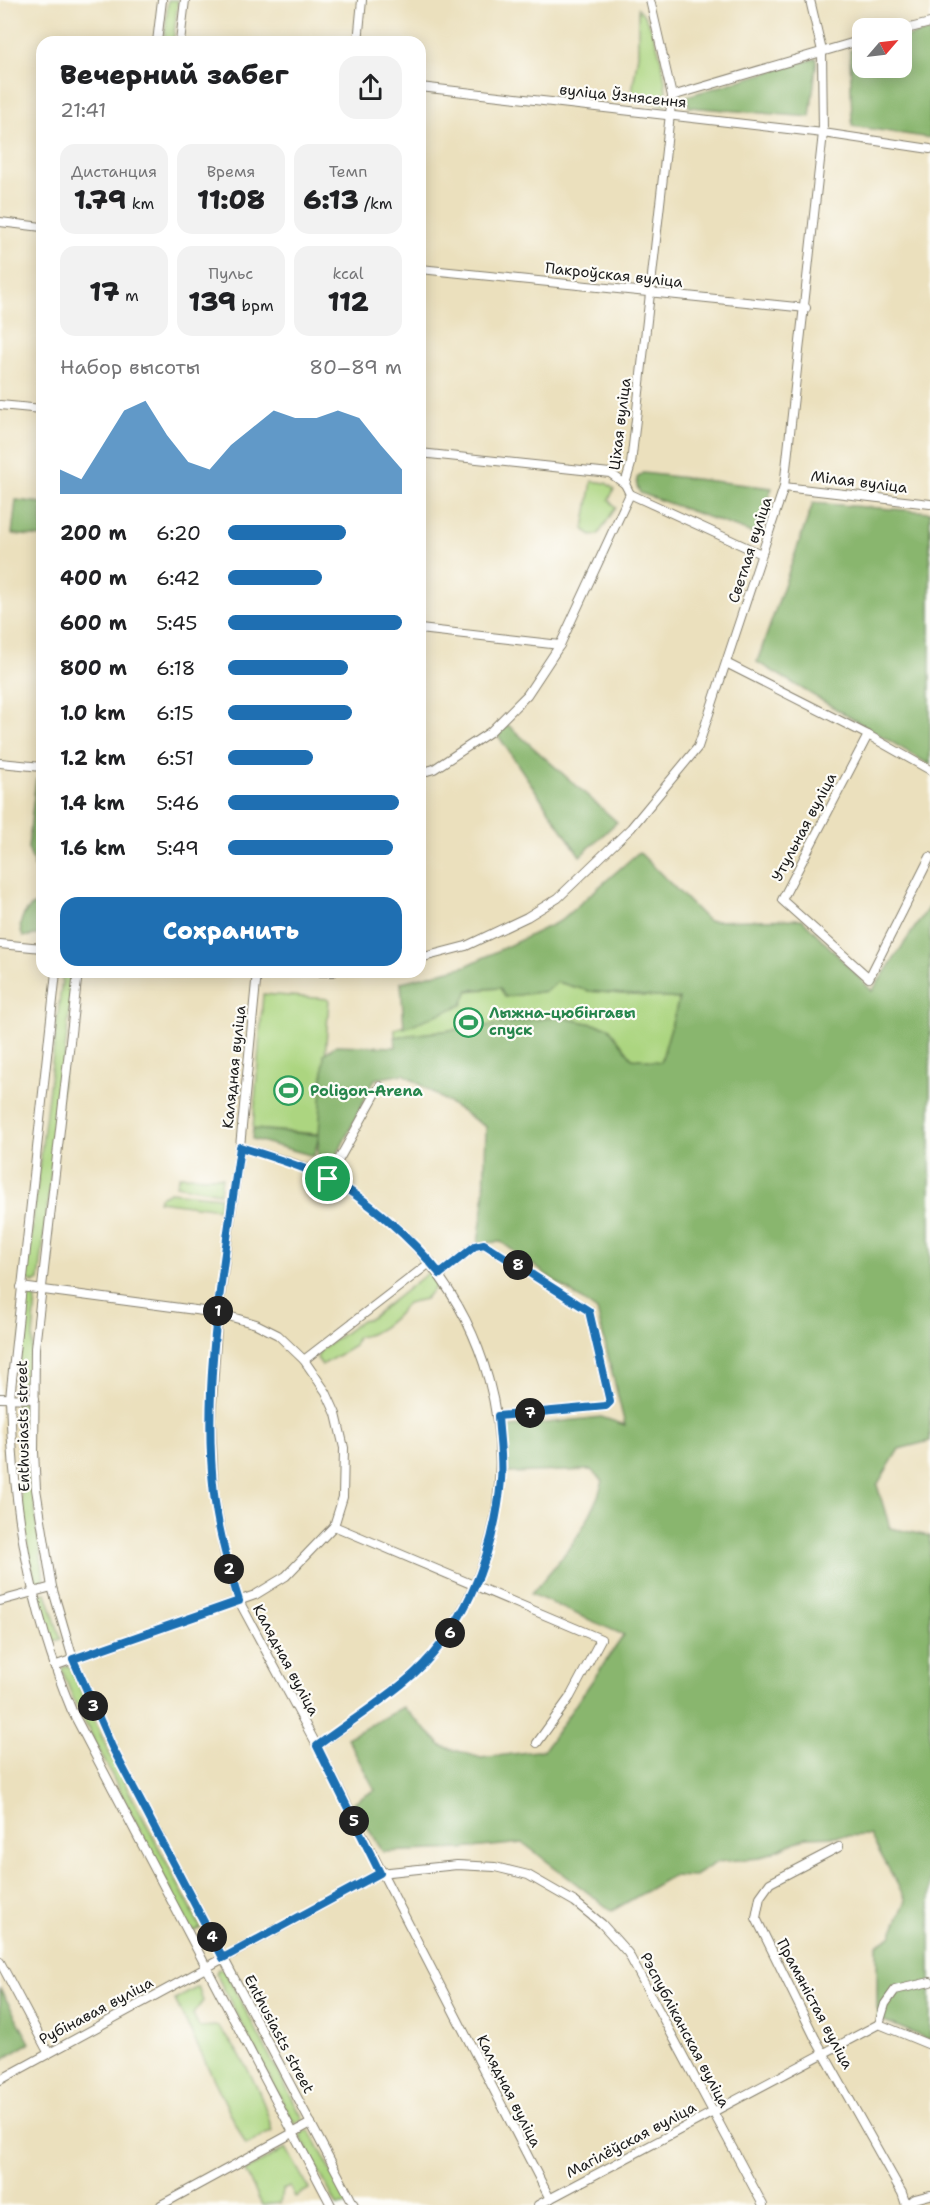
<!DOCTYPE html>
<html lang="ru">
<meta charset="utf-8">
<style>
:root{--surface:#fff;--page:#f2f2f2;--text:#202124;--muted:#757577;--accent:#1f6fb2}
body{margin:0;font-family:"Shantell Sans",sans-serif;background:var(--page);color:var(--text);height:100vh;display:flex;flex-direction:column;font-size:22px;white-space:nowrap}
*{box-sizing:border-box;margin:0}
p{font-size:20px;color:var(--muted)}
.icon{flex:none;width:33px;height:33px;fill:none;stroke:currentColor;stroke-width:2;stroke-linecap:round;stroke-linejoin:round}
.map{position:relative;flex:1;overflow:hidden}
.side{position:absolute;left:36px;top:36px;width:390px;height:942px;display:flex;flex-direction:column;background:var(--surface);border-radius:18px;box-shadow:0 3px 15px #0003}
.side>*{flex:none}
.needle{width:39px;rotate:62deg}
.controls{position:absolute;left:852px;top:18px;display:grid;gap:12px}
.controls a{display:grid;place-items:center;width:60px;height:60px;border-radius:12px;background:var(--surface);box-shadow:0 3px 15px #0003;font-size:30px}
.pin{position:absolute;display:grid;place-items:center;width:51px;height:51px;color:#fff;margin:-26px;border:3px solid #fff;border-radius:50%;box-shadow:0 2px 6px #0007}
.km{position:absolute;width:30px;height:30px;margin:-15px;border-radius:50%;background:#222;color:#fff;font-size:16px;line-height:30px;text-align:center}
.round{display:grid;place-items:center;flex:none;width:63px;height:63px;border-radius:18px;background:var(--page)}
.headline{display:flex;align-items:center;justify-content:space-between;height:102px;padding:0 24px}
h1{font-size:27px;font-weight:800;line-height:45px}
.stats{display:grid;grid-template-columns:repeat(3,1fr);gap:9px;height:102px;padding:6px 24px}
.stats div{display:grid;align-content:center;border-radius:15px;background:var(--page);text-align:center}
.stats b{font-size:26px;font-weight:800}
.stats small{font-size:16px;font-weight:400}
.stats p{font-size:16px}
.chart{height:168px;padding:12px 24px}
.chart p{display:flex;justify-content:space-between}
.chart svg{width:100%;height:108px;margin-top:6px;fill:var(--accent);opacity:.7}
.primary-button{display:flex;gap:12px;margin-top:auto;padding:12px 24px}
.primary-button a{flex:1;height:69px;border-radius:18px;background:var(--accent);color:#fff;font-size:24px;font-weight:800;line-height:69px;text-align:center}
ul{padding:0 24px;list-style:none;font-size:20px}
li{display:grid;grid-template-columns:96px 72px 1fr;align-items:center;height:45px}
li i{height:15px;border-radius:8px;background:var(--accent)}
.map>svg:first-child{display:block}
</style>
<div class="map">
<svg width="930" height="2205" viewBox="0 0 930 2205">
<rect width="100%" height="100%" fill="#fdfcf7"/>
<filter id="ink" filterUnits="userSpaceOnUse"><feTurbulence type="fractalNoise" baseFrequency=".0167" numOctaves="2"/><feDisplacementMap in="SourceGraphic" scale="12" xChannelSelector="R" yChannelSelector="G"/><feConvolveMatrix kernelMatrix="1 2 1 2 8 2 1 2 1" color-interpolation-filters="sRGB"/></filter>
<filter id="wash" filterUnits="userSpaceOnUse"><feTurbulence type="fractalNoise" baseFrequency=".008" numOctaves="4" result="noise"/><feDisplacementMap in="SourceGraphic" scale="24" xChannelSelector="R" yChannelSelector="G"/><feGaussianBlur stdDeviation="1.35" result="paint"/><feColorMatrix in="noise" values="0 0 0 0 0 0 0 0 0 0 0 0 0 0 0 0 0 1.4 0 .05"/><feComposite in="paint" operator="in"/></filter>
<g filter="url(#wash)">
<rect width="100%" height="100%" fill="#ebe0bd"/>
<g fill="#acd580" stroke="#64784e" stroke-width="1.5">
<polygon points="168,0 178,0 173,42 164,42"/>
<path d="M638,8C656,25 668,80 666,105L631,99L638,54Z"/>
<polygon points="592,481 606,483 614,489 609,500 616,507 598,535 591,536 584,529"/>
<polygon points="63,972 74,972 39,1280 33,1283 26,1277"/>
<polygon points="557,982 589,991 679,999 661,1062 632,1058 608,1027 558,1017 395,1037 395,1029 462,1005 467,991 500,988 505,997 546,991"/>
<polygon points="263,994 329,999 320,1134 253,1129"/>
<polygon points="179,1176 222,1177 220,1193 176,1185"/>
<polygon points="170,1192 220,1197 219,1209 158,1201 160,1197"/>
<path d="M429,1272L436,1275L439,1283L425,1299L407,1303C395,1319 378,1335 357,1337L354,1346L322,1365L317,1358L319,1352L362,1320L371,1318Z"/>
<polygon points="29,1293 35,1293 36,1297 29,1391 16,1391 26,1296"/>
<polygon points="16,1402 29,1403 28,1450 44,1581 35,1582 23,1525"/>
<polygon points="46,1593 61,1639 51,1642 39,1600 39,1594"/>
<polygon points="70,1666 112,1759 201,1928 192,1932 74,1701 62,1670 63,1667"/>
<polygon points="218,1969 224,1970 303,2119 294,2124 216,1974"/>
<path d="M198,1987L203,2001L193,2014L199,2027L218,2026C242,2054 264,2095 272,2131L246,2145L175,2000Z"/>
<polygon points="304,2131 310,2131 349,2205 337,2205 300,2136"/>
<polygon points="286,2148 309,2189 295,2197 290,2187 282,2190 280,2203 262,2205 245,2171"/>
</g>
<g fill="#89b66e" stroke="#526945" stroke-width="1.5">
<polygon points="930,31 930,138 852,126 850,50 862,47 862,68 902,68 902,38"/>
<polygon points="817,58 810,117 689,107 687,96"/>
<polygon points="643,473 772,488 755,534 640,493 637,486 637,478"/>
<polygon points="16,500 42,503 42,537 12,534"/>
<polygon points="813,503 930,512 930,765 757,662"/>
<polygon points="508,725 617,822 580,856 497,734"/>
<polygon points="36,779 42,779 42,879 39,879 28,848"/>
<path d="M639,852L708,921L802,919L872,991L930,905V1441L899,1449L877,1485L890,1528L930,1536V2040L877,2018V1945L891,1936L906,1900L870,1835L807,1837L760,1858L717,1862L693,1877L672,1876L612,1911L523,1843L461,1849L383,1852L352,1803L375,1790L347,1738L403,1707L442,1746L481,1758L544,1750L624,1635L531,1594C563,1557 589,1529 603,1481L591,1470L509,1473L503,1428L601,1417L625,1425L597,1311L501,1242L478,1243L484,1201L486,1127L404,1074L375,1079L329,1171L317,1166L324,1054L336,1045L396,1047L395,1037L558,1017L608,1027L632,1058L661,1062L679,999L589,991L557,982L546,991L505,997L500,988L468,990L462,1005L404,1028L401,982L466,966L560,921Z"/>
<path d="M37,903L42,904V934L23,937C16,923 24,910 37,903Z"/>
<polygon points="253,1129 319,1135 314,1156 252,1139"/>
<polygon points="0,1988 30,2043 0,2061"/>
</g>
</g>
<g filter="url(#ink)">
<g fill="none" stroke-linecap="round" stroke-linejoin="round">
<defs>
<g id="minor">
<polyline points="902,30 930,23"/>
<polyline points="157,42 162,0"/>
<polyline points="180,42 185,0"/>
<polyline points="358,42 362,0"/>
<polyline points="420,87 823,133 930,149"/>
<polyline points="672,96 862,40"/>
<polyline points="0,222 42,227"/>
<polyline points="420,269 806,308"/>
<polyline points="0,405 42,409"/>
<polyline points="420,453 610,473 625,484"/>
<polyline points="784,487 930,504"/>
<polyline points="630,494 761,554"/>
<polyline points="420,629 560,645"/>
<polyline points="728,664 868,735 930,770"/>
<polyline points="868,735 782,900 869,978 930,857"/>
<polyline points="0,763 42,767"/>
<polyline points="420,773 434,769 490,732 527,695 560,645 630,494 625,484 631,464 672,96 650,0"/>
<polyline points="0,944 42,948"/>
<polyline points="420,958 466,946 527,917 558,898 631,828 698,747 784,487 823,133 822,51 810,0"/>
<path d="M56,972L10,1398C13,1510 29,1607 72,1711L331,2205"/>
<polyline points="78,972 35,1348 34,1452 36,1489 52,1587 73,1659 112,1747 354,2205"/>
<polyline points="257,972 240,1147 218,1313 211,1419 214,1494 225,1556 239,1601 317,1746 550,2199"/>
<polyline points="289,972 333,972"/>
<path d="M240,1147C269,1156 302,1164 329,1179C492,1268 551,1474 450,1631C421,1678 361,1714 317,1746"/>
<polyline points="328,1179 380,1086"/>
<polyline points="440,1274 475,1246 484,1244 589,1311 610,1402 606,1406 498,1416"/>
<polyline points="21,1287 218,1313 256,1324 278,1335 304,1360 326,1392 336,1414 344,1448 343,1497 334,1526 286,1576 255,1595 54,1666"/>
<polyline points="304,1360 431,1262"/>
<polyline points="0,1398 35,1399"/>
<polyline points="334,1526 601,1639 570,1697 537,1743"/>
<polyline points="0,1601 52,1587"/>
<polyline points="839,1847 770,1883 760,1897 756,1918 815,2038 902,2193 906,2205"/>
<polyline points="0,1962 48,2052"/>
<polyline points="879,2024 885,2004 895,1990 930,1982"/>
<polyline points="879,2024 930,2045"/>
<polyline points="0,2080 380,1873 457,1865 495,1867 528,1875 575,1902 602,1924 628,1953 763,2205"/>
<polyline points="161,2205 311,2123"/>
<polyline points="538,2205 879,2024"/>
<polyline points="907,2205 915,2199 930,2195"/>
</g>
</defs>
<use href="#minor" stroke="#847e6c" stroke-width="10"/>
<use href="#minor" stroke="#fff" stroke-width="8"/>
</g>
</g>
<g fill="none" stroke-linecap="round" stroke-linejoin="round" filter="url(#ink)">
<defs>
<path id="route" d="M240,1147C269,1156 299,1165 327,1178C366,1197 413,1240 440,1274L475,1246L484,1244L589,1311L610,1402L606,1406L498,1416C499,1436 503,1459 501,1480C494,1557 464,1634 402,1684C375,1706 345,1725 317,1746L380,1873L223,1958L112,1747L73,1659L239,1601C228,1566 218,1530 214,1494C201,1379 225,1260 240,1147Z"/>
</defs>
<use href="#route" stroke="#fff" stroke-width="12"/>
<use href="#route" stroke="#1f6fb2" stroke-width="8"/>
</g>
<defs>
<symbol id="stadium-ring" viewBox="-11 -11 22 22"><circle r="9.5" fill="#fdfcf7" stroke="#2e9e5b" stroke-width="1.5"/><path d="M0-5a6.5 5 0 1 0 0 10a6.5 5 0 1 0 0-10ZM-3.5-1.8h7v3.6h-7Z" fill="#2e9e5b"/></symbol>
</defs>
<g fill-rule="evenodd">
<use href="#stadium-ring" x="452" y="1006" width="33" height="33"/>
<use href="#stadium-ring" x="272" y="1074" width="33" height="33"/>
</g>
<g text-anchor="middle" stroke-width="4.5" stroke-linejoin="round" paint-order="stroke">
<g font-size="15" fill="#1c1c1c" stroke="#fdfcf7">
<text transform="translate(623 96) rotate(6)" y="5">вуліца Ўзнясення</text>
<text transform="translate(614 275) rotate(6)" y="5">Пакроўская вуліца</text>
<text transform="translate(620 424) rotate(-83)" y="5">Ціхая вуліца</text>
<text transform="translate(859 482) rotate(7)" y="5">Мілая вуліца</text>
<text transform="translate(750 550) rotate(-72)" y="5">Светлая вуліца</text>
<text transform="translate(804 827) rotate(-62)" y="5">Утульная вуліца</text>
<text transform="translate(234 1067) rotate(-84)" y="5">Калядная вуліца</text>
<text transform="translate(23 1426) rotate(-91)" y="5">Enthusiasts street</text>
<text transform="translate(286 1660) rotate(62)" y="5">Калядная вуліца</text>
<text transform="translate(815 2004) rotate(62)" y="5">Прамяністая вуліца</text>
<text transform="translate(96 2011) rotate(-28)" y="5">Рубінавая вуліца</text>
<text transform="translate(685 2030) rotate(62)" y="5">Рэспубліканская вуліца</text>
<text transform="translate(279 2034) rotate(62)" y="5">Enthusiasts street</text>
<text transform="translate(509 2091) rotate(63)" y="5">Калядная вуліца</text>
<text transform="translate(631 2140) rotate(-28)" y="5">Магілёўская вуліца</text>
</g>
<g font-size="15" font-weight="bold" fill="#27864d" stroke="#fdfcf7" text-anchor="start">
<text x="489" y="1018">Лыжна-цюбінгавы<tspan x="489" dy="17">спуск</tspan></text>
<text x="310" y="1096">Poligon-Arena</text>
</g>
</g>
</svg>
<div class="controls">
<a><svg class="needle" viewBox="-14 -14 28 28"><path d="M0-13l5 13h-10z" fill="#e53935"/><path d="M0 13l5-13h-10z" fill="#757577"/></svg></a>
</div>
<div class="pin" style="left:328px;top:1179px;background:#1e9e55"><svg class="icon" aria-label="arrive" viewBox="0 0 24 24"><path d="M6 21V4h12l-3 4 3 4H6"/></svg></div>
<b class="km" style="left:218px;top:1311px">1</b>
<b class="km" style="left:229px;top:1569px">2</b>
<b class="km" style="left:93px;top:1706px">3</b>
<b class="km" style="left:212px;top:1937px">4</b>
<b class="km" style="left:354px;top:1821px">5</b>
<b class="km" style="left:450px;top:1633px">6</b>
<b class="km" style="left:530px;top:1413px">7</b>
<b class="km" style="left:518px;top:1265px">8</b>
<section class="side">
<div class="headline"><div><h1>Вечерний забег</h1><p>21:41</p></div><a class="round"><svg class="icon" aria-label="share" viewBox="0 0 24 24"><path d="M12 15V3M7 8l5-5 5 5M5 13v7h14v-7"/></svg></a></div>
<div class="stats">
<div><p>Дистанция</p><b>1.79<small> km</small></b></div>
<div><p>Время</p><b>11:08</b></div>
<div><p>Темп</p><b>6:13<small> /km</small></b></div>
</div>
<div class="stats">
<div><b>17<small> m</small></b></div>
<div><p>Пульс</p><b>139<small> bpm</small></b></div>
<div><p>kcal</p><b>112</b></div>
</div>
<div class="chart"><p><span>Набор высоты</span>80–89 m</p>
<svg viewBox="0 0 160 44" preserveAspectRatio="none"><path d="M0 44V34L10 38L20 24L30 10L40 6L50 20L60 31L70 34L80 24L90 17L100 10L110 13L120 13L130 10L140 13L150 24L160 34V44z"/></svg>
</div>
<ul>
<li><b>200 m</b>6:20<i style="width:68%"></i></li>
<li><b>400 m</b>6:42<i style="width:54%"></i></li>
<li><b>600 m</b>5:45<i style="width:100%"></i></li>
<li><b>800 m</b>6:18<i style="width:69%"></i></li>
<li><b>1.0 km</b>6:15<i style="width:71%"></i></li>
<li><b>1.2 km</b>6:51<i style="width:49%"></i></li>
<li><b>1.4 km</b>5:46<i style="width:98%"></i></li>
<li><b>1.6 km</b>5:49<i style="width:95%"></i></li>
</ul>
<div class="primary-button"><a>Сохранить</a></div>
</section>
</div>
